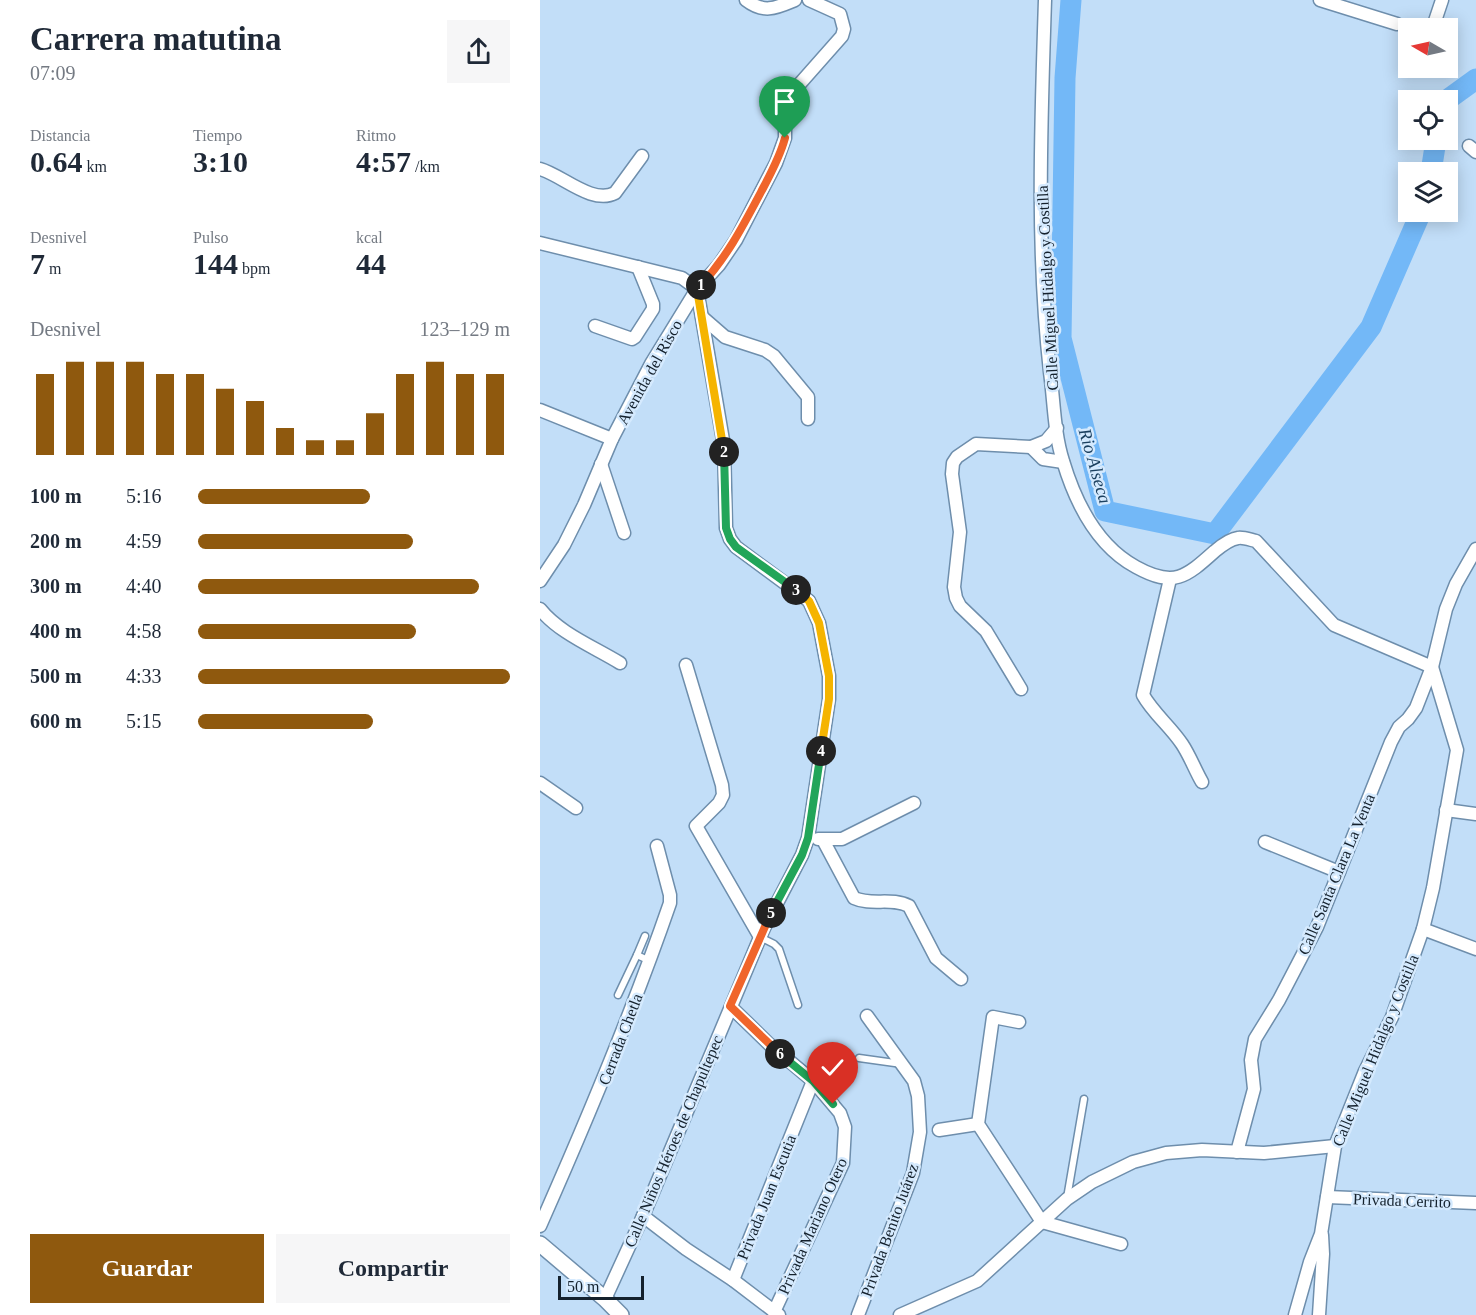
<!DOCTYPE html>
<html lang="es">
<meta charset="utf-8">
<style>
:root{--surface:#fff;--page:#f6f6f7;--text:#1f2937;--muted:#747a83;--accent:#8f590e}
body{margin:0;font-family:"Times New Roman",serif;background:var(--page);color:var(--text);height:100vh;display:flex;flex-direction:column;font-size:22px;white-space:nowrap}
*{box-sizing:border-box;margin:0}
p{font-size:20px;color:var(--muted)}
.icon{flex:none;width:33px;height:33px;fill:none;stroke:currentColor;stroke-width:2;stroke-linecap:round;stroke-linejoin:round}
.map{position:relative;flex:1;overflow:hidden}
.details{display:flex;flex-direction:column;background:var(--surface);width:540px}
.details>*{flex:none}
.needle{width:39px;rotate:279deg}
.buttons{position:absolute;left:858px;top:18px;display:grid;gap:12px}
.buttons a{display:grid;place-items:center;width:60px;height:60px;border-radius:0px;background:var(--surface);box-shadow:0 3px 15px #0003;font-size:30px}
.scale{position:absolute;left:18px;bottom:15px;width:86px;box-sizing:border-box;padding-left:6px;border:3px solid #14212d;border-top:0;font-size:16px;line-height:21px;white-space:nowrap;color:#14212d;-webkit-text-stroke:4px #d5eafe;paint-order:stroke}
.pin{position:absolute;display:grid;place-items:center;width:51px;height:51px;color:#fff;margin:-62px -26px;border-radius:50% 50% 50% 0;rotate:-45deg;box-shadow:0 0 6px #0007}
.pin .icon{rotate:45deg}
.km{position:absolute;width:30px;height:30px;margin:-15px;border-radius:50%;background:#222;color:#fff;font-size:16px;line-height:30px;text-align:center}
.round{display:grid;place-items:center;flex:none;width:63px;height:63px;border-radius:0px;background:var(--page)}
.head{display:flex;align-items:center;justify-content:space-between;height:102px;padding:0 30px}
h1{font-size:33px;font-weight:700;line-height:45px}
.figures{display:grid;grid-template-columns:repeat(3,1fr);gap:9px;height:102px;padding:6px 30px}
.figures div{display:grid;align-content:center}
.figures b{font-size:30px;font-weight:700}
.figures small{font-size:16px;font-weight:400}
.figures p{font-size:16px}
.chart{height:168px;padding:12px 30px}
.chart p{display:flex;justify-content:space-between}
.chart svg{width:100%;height:108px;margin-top:6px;stroke:var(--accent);stroke-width:6}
.action{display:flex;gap:12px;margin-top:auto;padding:12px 30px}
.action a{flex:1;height:69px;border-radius:0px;background:var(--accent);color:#fff;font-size:24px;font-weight:700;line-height:69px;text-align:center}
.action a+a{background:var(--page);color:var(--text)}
ul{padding:0 30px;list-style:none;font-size:20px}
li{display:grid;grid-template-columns:96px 72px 1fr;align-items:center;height:45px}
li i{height:15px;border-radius:8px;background:var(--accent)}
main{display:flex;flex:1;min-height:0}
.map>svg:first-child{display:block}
</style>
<main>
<section class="details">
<div class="head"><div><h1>Carrera matutina</h1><p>07:09</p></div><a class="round"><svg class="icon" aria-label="share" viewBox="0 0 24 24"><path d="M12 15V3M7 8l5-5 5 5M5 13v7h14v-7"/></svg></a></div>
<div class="figures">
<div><p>Distancia</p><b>0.64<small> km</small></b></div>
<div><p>Tiempo</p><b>3:10</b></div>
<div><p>Ritmo</p><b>4:57<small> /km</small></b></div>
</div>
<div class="figures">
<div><p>Desnivel</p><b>7<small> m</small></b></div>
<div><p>Pulso</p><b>144<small> bpm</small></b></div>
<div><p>kcal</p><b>44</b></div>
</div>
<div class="chart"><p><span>Desnivel</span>123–129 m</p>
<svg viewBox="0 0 160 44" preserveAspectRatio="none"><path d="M5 44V11M15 44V6M25 44V6M35 44V6M45 44V11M55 44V11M65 44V17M75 44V22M85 44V33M95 44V38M105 44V38M115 44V27M125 44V11M135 44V6M145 44V11M155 44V11"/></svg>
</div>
<ul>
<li><b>100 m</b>5:16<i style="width:55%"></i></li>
<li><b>200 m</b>4:59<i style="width:69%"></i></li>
<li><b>300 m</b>4:40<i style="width:90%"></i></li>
<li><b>400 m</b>4:58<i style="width:70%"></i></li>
<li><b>500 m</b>4:33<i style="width:100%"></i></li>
<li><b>600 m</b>5:15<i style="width:56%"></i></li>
</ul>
<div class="action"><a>Guardar</a><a>Compartir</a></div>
</section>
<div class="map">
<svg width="936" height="1315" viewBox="0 0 936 1315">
<rect width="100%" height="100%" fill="#c2def8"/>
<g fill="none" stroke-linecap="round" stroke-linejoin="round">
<g stroke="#73b8f7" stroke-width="21">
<polyline points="531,0 525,78 521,338 565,511 675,534 831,327 881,212"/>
<polyline points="907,100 936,79"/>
<polyline points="891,172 896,140"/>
</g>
<defs>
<g id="service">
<polyline points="220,937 234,944 239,949 258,1005"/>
<polyline points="97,955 105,936"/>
<polyline points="78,995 97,955 110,961"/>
<polyline points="319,1058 362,1064"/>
<polyline points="527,1198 544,1099"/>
</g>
<g id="minor">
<path d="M206,0C224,14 236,8 255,0"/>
<path d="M505,0C501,124 496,248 510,372C514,401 514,433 523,461C535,501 557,546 596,567C634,588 646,577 675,551C681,546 690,539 698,538C703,537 711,540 716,541L794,625L892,667L917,750L893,888L883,929L852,1017L825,1071L795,1146L781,1234L770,1262L755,1315"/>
<polyline points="780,0 857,24"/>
<polyline points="895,21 902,0"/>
<polyline points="929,146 936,152"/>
<path d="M0,169C22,175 52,205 75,193L102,156"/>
<polyline points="0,243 142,278 157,289 184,446 186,528 190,539 196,547 269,601 279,623 289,676 289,699 268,838 262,855 224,928 103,1216 65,1299"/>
<polyline points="162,317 185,337 225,350 234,356 268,397 268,419"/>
<polyline points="55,326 92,339 95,337 113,309 113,304 98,267"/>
<polyline points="0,410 72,439"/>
<polyline points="491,447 503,459 523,462"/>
<polyline points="61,464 84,533"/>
<path d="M630,579L603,695C613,713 630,726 642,744C650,756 655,770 662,782"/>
<polyline points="0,581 24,545 44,505 72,439 111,364 157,289 179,265 196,240 236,163 245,138 245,111 249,96 302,36 304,29 300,14 269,0"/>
<path d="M0,609C19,633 54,647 80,663"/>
<polyline points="146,665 182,785 183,795 179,803 156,826 220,937"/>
<polyline points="481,689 446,631 420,606 416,598 414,587 420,532 412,474 413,463 417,457 436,444 491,447 506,441 517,428"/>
<polyline points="0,783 36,808"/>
<polyline points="906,810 936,814"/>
<polyline points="278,839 302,839 374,803"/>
<path d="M283,840L314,898C331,906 352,897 369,906L396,958L421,979"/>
<polyline points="725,842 799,872"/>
<polyline points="883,929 936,949"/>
<polyline points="191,1007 229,1044 273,1081 300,1113 305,1127 303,1163 234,1312"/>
<polyline points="479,1022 453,1017 438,1124 502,1222 581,1244"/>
<polyline points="399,1130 438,1124"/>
<polyline points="697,1152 714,1089 711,1060 715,1039 739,1000 777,927 851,742 859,727 868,719 876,708 892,667 906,609 916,584 936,549"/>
<polyline points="787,1197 936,1203"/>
<polyline points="103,1216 146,1249 193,1280 239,1315"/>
<path d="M0,1226C47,1120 92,1013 130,903V895L117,846"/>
<polyline points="193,1280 273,1081"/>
<polyline points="318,1315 373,1173 380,1132 378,1096 374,1081 327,1016"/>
<polyline points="360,1315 437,1281 527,1199 552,1182 593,1162 626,1153 662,1150 724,1153 795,1146"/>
<polyline points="779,1315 783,1254 782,1235"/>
</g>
<polyline id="tertiary" points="0,1244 65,1299 81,1315"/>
</defs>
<use href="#service" stroke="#6e8eac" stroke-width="9"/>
<use href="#minor" stroke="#6e8eac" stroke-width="15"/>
<use href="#tertiary" stroke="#6e8eac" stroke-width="18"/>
<use href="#service" stroke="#fff" stroke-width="6"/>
<use href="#minor" stroke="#fff" stroke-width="12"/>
<use href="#tertiary" stroke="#fff" stroke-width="15"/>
</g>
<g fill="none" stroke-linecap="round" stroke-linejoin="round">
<defs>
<path id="split-1" d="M161,285C187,257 203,226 221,192C230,175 240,157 245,138"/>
<polyline id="split-2" points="161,285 157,289 184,452"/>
<polyline id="split-3" points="184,452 186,528 190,539 196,547 256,590"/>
<polyline id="split-4" points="256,590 269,601 279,623 289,676 289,699 281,751"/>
<polyline id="split-5" points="231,913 262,855 268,838 281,751"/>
<polyline id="split-6" points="231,913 190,1006 240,1054"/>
<polyline id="split-7" points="240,1054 273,1081 293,1104"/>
</defs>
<use href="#split-1" stroke="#fff" stroke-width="12"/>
<use href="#split-2" stroke="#fff" stroke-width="12"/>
<use href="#split-3" stroke="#fff" stroke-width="12"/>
<use href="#split-4" stroke="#fff" stroke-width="12"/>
<use href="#split-5" stroke="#fff" stroke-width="12"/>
<use href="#split-6" stroke="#fff" stroke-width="12"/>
<use href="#split-7" stroke="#fff" stroke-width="12"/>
<use href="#split-1" stroke="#f0652b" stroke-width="8"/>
<use href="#split-2" stroke="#f5b400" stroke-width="8"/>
<use href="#split-3" stroke="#22a559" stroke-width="8"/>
<use href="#split-4" stroke="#f5b400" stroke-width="8"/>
<use href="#split-5" stroke="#22a559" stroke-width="8"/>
<use href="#split-6" stroke="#f0652b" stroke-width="8"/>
<use href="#split-7" stroke="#22a559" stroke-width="8"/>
</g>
<g text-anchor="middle" stroke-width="5" stroke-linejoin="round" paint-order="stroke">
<g font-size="16" fill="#14212d" stroke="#d5eafe">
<text transform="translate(507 288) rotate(-93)" y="6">Calle Miguel Hidalgo y Costilla</text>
<text transform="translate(109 372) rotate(-61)" y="6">Avenida del Risco</text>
<text transform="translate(796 874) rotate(-67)" y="6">Calle Santa Clara La Venta</text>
<text transform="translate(80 1039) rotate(-69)" y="6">Cerrada Chetla</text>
<text transform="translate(835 1050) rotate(-68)" y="6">Calle Miguel Hidalgo y Costilla</text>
<text transform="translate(133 1141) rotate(-67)" y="6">Calle Niños Héroes de Chapultepec</text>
<text transform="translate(226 1197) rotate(-68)" y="6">Privada Juan Escutia</text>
<text transform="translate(862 1200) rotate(2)" y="6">Privada Cerrito</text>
<text transform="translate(272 1226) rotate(-66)" y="6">Privada Mariano Otero</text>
<text transform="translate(349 1230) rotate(-70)" y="6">Privada Benito Juárez</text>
</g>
<g font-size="18" font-style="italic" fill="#1c4160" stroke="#d5eafe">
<text transform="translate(555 466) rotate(74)" y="6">Rio Alseca</text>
</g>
</g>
</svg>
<div class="buttons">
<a><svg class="needle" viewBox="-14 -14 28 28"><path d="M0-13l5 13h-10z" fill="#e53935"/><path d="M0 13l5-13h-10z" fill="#747a83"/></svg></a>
<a><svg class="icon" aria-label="locate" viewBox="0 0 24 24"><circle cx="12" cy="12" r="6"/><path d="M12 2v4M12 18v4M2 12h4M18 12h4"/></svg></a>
<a><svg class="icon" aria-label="layers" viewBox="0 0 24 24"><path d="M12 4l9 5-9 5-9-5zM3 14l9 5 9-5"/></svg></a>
</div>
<div class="scale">50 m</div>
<div class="pin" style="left:245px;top:138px;background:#1e9e55"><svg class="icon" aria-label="arrive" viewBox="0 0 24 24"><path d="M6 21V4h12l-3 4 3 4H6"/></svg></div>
<div class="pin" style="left:293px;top:1104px;background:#d93025"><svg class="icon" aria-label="check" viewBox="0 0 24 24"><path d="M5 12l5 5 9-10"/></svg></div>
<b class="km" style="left:161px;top:285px">1</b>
<b class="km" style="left:184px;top:452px">2</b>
<b class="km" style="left:256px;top:590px">3</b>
<b class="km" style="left:281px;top:751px">4</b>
<b class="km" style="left:231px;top:913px">5</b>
<b class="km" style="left:240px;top:1054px">6</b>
</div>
</main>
